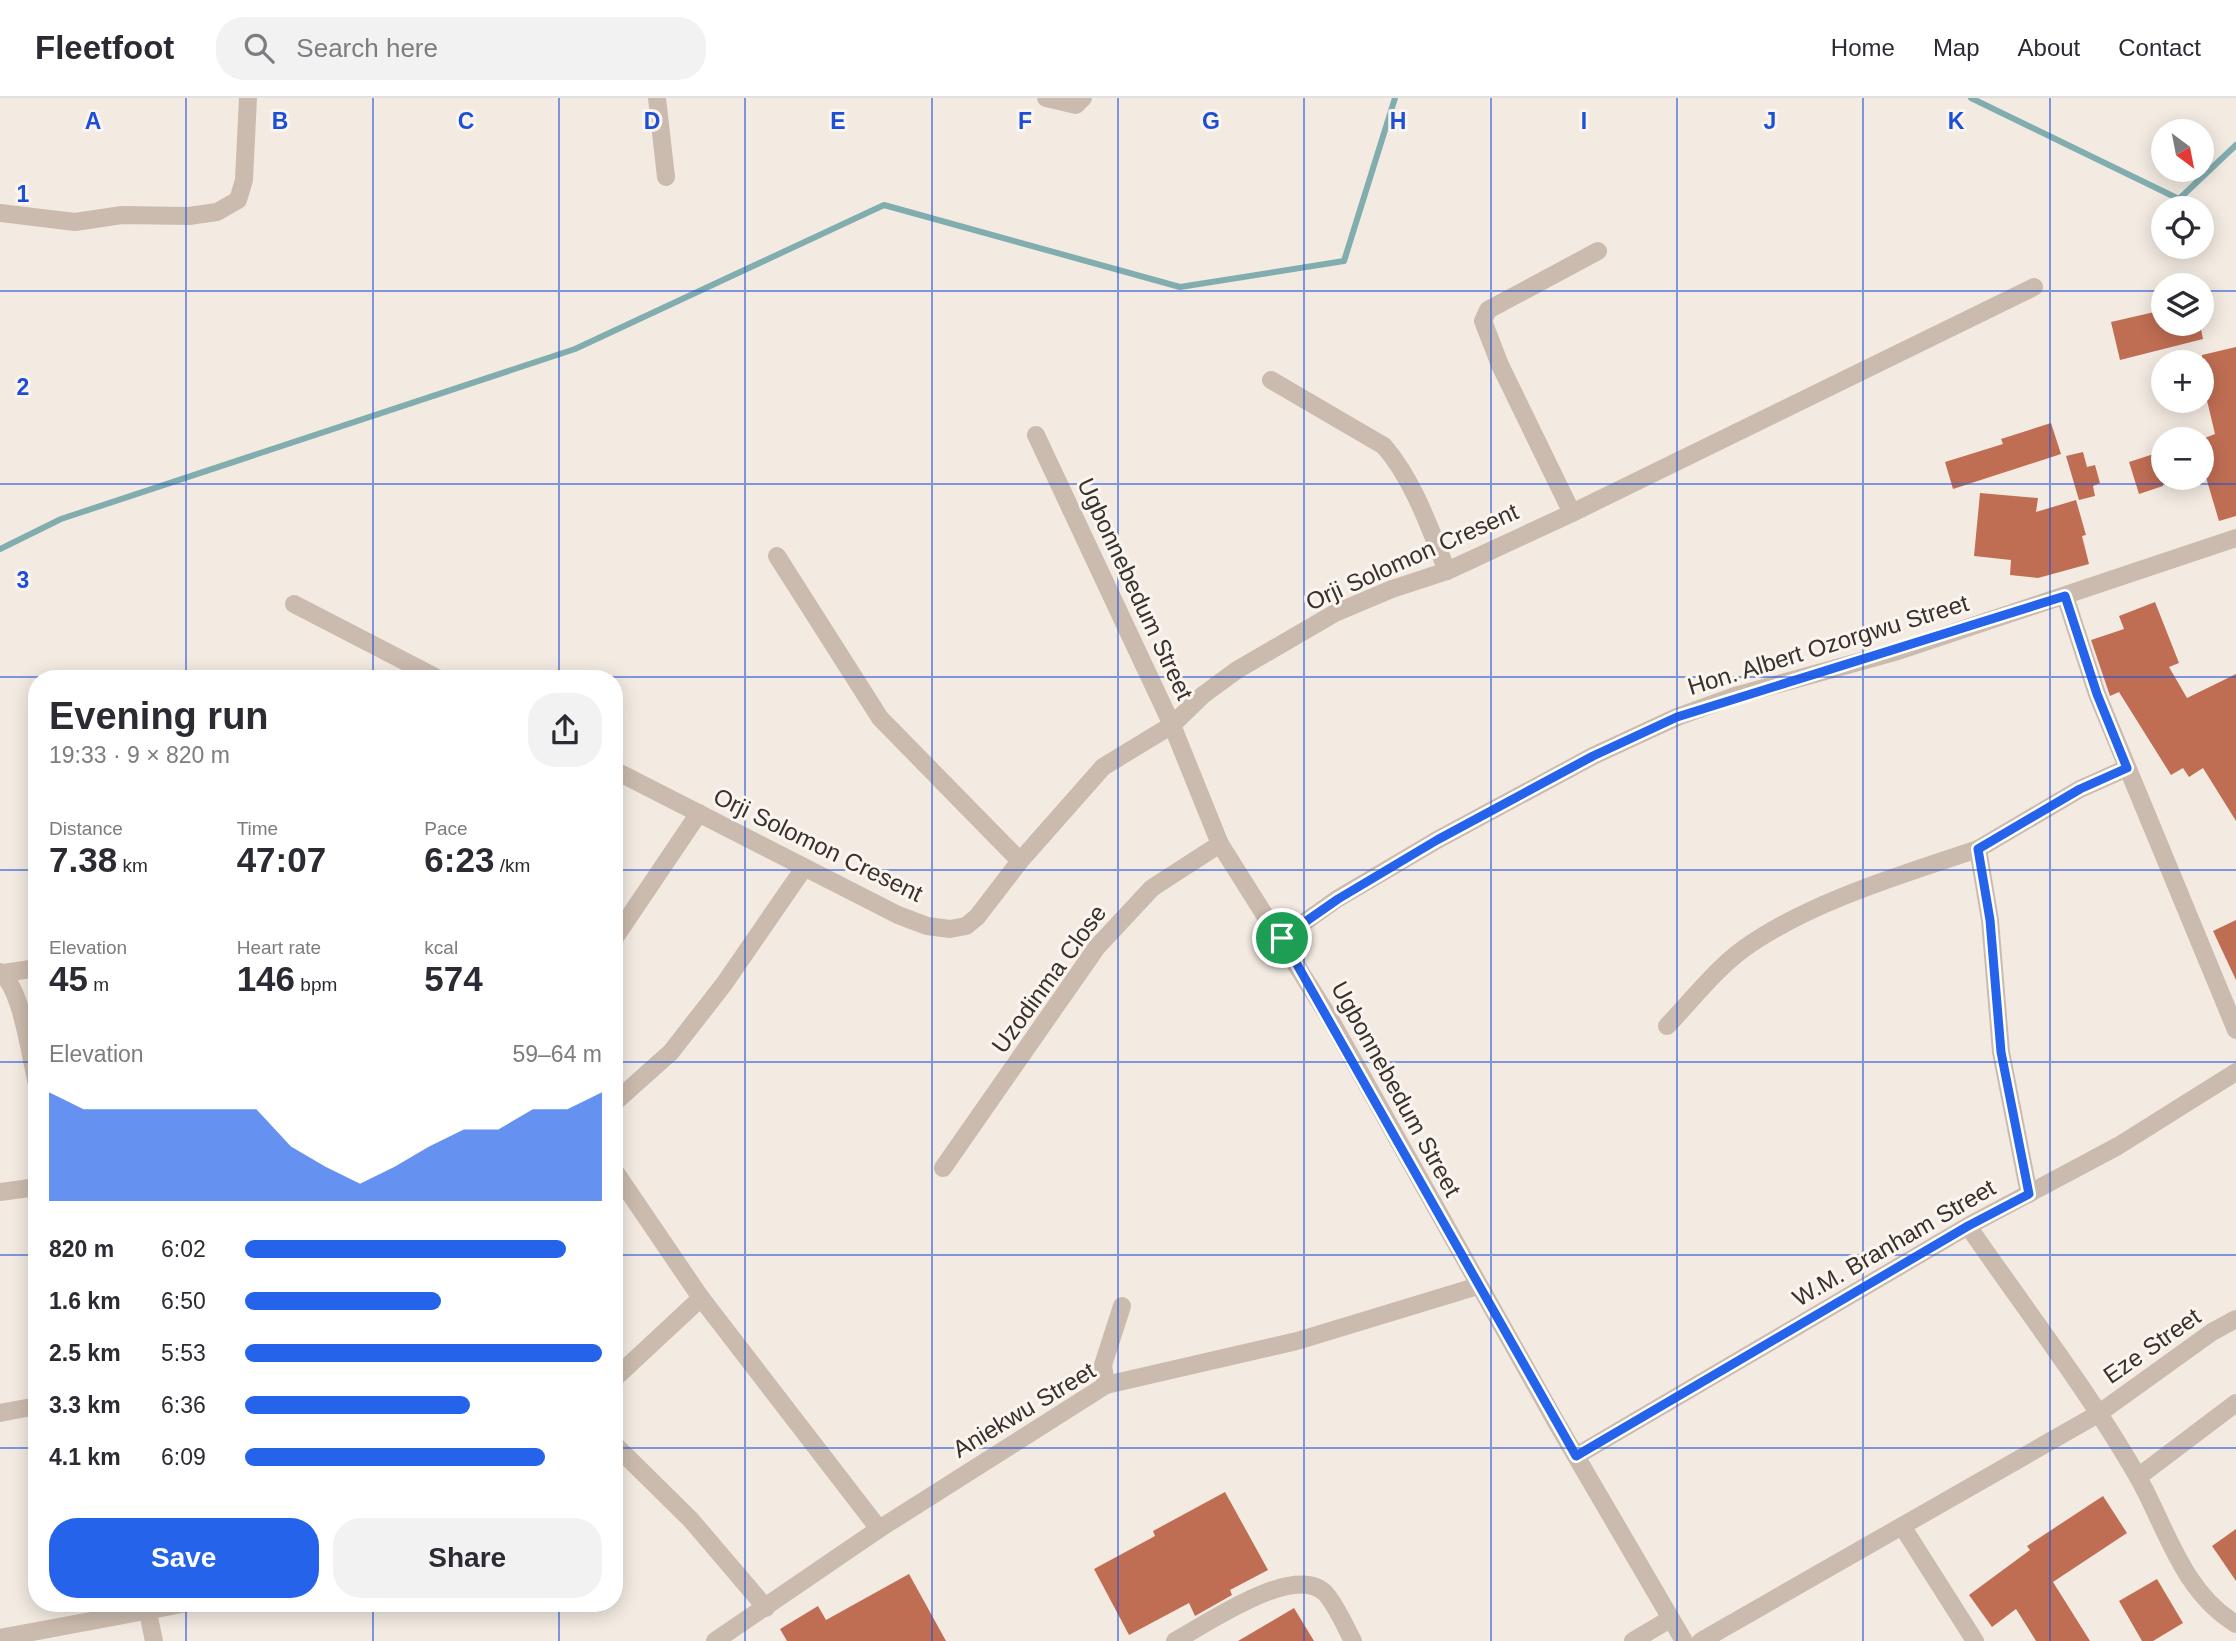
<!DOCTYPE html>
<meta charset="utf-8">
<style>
:root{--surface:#fff;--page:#f2f2f3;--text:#2b2b33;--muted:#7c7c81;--line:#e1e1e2;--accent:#2563eb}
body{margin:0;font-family:Helvetica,sans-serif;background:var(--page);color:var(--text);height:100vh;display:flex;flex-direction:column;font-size:26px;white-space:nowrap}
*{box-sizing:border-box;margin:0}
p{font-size:23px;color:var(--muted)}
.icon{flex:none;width:38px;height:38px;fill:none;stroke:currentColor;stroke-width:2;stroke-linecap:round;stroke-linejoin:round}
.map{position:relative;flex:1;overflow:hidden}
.sheet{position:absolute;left:28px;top:572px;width:595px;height:942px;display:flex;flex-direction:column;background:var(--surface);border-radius:28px;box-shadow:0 4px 18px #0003}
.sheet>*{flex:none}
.needle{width:46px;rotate:148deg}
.tools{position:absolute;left:2151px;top:21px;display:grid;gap:14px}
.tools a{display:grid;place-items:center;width:63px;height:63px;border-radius:50%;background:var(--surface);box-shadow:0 4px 18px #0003;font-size:35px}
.pin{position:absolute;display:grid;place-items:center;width:60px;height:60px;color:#fff;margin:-30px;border:4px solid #fff;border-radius:50%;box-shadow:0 2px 7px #0007}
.round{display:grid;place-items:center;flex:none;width:74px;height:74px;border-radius:28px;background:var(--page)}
.head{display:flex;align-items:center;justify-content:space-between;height:119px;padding:0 21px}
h1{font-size:38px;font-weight:600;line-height:52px}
.figures{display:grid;grid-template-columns:repeat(3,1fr);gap:10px;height:119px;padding:7px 21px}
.figures div{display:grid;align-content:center}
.figures b{font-size:35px;font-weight:600}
.figures small{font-size:19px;font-weight:400}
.figures p{font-size:19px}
.chart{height:196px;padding:14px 21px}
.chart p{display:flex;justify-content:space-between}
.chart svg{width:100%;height:126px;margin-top:7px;fill:var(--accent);opacity:.7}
.action{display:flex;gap:14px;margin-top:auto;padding:14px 21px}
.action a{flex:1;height:80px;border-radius:28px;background:var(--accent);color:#fff;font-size:28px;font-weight:600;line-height:80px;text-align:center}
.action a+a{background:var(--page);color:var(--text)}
ul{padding:0 21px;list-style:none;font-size:23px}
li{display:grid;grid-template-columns:112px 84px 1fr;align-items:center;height:52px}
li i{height:18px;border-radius:9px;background:var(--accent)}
header{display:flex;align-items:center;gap:42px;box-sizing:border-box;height:98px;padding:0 35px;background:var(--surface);border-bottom:2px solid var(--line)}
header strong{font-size:33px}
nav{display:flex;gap:38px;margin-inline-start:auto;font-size:24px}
.search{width:490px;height:63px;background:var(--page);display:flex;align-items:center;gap:18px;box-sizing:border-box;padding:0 24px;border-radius:28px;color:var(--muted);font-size:26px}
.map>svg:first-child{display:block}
</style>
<header>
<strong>Fleetfoot</strong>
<div class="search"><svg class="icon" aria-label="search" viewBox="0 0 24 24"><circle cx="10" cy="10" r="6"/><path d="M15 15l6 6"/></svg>Search here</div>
<nav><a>Home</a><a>Map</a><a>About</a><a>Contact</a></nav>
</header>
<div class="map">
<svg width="2236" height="1543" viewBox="0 0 2236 1543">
<rect width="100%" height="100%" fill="#f3ebe2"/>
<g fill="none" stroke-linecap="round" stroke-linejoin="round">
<g stroke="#82adaf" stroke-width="6">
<polyline points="1971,0 2179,101 2236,47"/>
<polyline points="0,451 61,421 575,251 884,107 1180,189 1344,163 1395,0"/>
</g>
</g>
<g fill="#c06e53">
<polygon points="2163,212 2163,226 2200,226 2203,241 2120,262 2111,224"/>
<polygon points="2236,249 2236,418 2219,423 2202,366 2202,341 2215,336 2204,290 2202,290 2202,257"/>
<polygon points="2051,325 2061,356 1953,391 1945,364 2003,346 2001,341"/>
<polygon points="2163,353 2163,388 2139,396 2129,364"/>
<polygon points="2083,354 2087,369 2095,367 2100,385 2093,388 2095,398 2079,402 2066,358"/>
<polygon points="1980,395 2038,400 2036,414 2076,402 2086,437 2082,438 2089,466 2038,480 2010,477 2011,462 1974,458"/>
<polygon points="2155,504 2179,565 2169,569 2187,600 2236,576 2236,723 2203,670 2189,679 2183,670 2171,677 2119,594 2110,598 2108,592 2091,542 2124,531 2119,518"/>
<polygon points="2236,822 2236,882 2213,833"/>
<polygon points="1225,1394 1268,1472 1230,1492 1232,1497 1195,1518 1189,1505 1129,1537 1094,1471 1155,1438 1153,1433"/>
<polygon points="2103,1398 2127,1435 2053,1484 2090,1543 2036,1543 2016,1511 1992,1529 1969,1497 2030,1452 2027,1448"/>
<polygon points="2236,1431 2236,1483 2212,1448"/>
<polygon points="909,1476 946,1543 787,1543 780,1531 818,1508 826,1522"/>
<polygon points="2157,1481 2183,1525 2153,1543 2142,1543 2119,1503"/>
<polygon points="1294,1510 1314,1543 1238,1543"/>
</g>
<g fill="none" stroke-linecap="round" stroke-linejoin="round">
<g stroke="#cbbbae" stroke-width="18">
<polyline points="657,0 666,79"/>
<polyline points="1046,0 1076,7 1083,0"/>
<polyline points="0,115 75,124 122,117 189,118 217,114 238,102 244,82 248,0"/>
<path d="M1271,282L1384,348C1414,383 1430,431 1447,473"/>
<polyline points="1036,337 1172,627 1220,746 1329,919 1556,1324 1684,1543"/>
<polyline points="1572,415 1500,267 1483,223 1488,212 1598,153"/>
<polyline points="777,458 880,620 1020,763"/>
<polyline points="2065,498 2097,596 2236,932"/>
<polyline points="294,506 439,581"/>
<polyline points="614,672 898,817 927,828 950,831 966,828 977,819 1020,763 1103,669 1172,627 1203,597 1237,572 1335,515 1392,491 1447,473 1572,415 2034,189"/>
<polyline points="1978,751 2080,691 2127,670"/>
<polyline points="1282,840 1337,801 1437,742 1593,658 1677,619 1735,598 1898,553 2236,440"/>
<polyline points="614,841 699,715"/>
<path d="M0,874C22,890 30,958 37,986"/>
<polyline points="4,875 37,870"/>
<path d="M1667,928C1691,903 1715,872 1742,852C1806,805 1903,776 1978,751L1990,822L2001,954L2029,1096"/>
<polyline points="614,1005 671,954 724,886 804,770"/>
<polyline points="943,1070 1097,849 1152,790 1220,746"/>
<polyline points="614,1072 701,1200 879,1431"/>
<polyline points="0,1094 37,1089"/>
<path d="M1968,1128C2025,1211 2088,1292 2138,1379C2167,1431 2182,1493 2236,1526"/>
<polyline points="614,1281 701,1200"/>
<polyline points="1106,1287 1103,1267 1122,1208"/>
<polyline points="0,1315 37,1308"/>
<polyline points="614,1346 691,1422 766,1510"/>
<polyline points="1576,1358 1968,1128 2118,1048 2236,974"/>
<polyline points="2138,1379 2236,1305"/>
<polyline points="146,1505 154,1543"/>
<polyline points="0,1540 188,1505"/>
<polyline points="715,1543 879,1431 1106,1287 1297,1243 1478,1188"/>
<path d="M1175,1543C1206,1526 1296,1463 1326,1496C1337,1509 1345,1528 1353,1543"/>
<polyline points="1633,1543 1670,1521"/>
<polyline points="1701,1543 1902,1428"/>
<polyline points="1975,1543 1902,1428 2098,1316 2212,1234 2236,1221"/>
</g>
</g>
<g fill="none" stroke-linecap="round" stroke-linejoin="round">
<defs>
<polygon id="route" points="2065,498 2097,596 2127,670 2080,691 1978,751 1990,822 2001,954 2029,1096 1968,1128 1576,1358 1282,840 1338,801 1437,742 1593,658 1677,619"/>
</defs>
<use href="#route" stroke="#fff" stroke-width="14"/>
<use href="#route" stroke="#2563eb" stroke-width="9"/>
</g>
<path fill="none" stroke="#1d4ed8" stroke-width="2" stroke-opacity="0.55" d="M186,0V581M373,0V581M559,0V581M745,0V1543M932,0V1543M1118,0V1543M1304,0V1543M1491,0V1543M1677,0V1543M1863,0V1543M2050,0V1543M0,193H2163M2202,193H2236M0,386H2236M0,579H2236M0,772H37M614,772H2236M0,964H37M614,964H2236M0,1157H37M614,1157H2236M0,1350H37M614,1350H2236M186,1505V1543M373,1505V1543M559,1505V1543"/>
<g text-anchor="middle" stroke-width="6" stroke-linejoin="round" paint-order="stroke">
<g font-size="24" fill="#3a302c" stroke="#faf5ef">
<text transform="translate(1412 459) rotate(-24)" y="8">Orji Solomon Cresent</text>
<text transform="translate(1135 491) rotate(65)" y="8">Ugbonnebedum Street</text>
<text transform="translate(1828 547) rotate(-17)" y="8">Hon. Albert Ozorgwu Street</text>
<text transform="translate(818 747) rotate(26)" y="8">Orji Solomon Cresent</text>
<text transform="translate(1049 881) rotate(-54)" y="8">Uzodinma Close</text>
<text transform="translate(1396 991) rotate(61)" y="8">Ugbonnebedum Street</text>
<text transform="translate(1894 1145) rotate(-30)" y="8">W.M. Branham Street</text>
<text transform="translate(2152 1248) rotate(-35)" y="8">Eze Street</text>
<text transform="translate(1024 1312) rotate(-31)" y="8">Aniekwu Street</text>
</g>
</g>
<g font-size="23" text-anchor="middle" font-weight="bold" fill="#1d4ed8" stroke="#faf5ef" stroke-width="6" stroke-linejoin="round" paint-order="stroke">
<text x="93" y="31">A</text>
<text x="280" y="31">B</text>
<text x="466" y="31">C</text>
<text x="652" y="31">D</text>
<text x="838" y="31">E</text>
<text x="1025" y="31">F</text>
<text x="1211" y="31">G</text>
<text x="1398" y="31">H</text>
<text x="1584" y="31">I</text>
<text x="1770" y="31">J</text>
<text x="1956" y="31">K</text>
<text x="23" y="104">1</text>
<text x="23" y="297">2</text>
<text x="23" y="490">3</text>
</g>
</svg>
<div class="tools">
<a><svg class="needle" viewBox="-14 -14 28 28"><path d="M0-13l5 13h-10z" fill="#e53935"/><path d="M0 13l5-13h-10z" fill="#7c7c81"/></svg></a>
<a><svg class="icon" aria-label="locate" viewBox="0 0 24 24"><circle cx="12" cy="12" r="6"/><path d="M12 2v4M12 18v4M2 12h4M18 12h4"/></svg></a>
<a><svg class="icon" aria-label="layers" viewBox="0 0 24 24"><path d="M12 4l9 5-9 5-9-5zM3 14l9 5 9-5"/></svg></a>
<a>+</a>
<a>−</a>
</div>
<div class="pin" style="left:1282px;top:840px;background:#1e9e55"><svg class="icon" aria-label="arrive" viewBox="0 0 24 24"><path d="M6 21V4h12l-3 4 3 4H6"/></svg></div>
<section class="sheet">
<div class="head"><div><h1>Evening run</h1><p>19:33 · 9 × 820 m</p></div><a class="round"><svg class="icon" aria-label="share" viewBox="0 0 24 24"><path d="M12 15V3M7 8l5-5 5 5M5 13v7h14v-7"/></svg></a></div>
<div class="figures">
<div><p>Distance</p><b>7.38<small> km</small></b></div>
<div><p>Time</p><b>47:07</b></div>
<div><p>Pace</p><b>6:23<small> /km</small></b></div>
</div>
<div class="figures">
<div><p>Elevation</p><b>45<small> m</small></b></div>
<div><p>Heart rate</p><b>146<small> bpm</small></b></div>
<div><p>kcal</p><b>574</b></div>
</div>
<div class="chart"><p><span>Elevation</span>59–64 m</p>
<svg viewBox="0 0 160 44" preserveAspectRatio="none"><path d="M0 44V6L10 12L20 12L30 12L40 12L50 12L60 12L70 25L80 32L90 38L100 32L110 25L120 19L130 19L140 12L150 12L160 6V44z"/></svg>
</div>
<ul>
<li><b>820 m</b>6:02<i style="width:90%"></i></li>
<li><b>1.6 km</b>6:50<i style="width:55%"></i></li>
<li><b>2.5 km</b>5:53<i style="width:100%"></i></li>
<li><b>3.3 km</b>6:36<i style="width:63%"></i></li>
<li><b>4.1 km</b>6:09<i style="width:84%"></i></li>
</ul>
<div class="action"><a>Save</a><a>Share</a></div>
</section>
</div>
